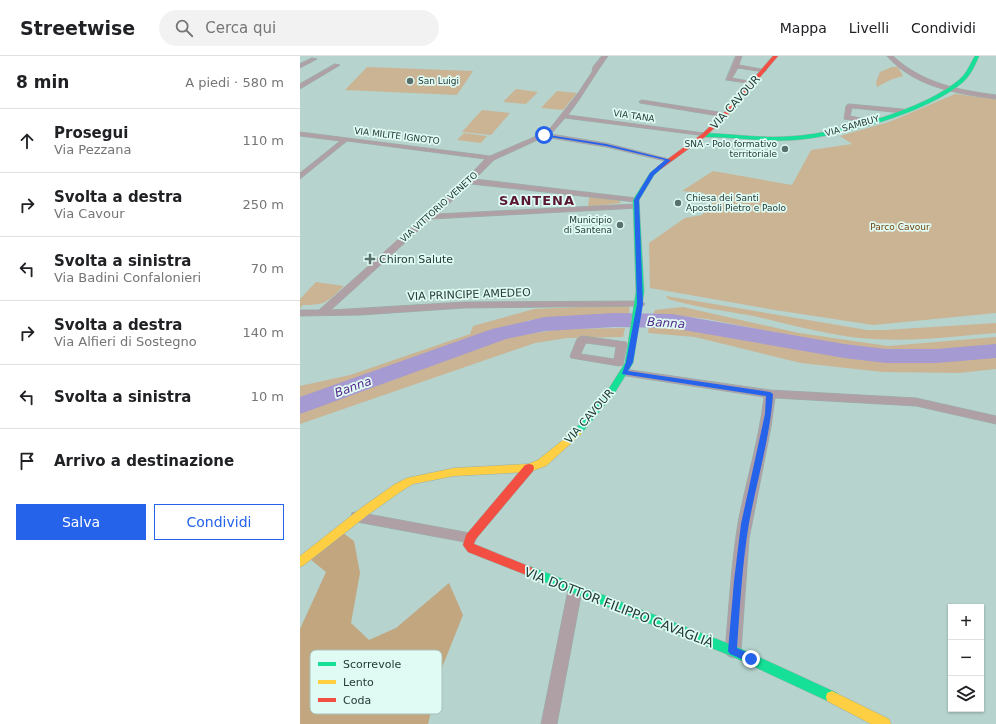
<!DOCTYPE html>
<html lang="it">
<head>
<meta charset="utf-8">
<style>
  body { margin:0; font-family:"DejaVu Sans",sans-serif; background:#f2f2f2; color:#202124 }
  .controls { position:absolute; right:12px; bottom:12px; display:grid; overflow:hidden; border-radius:0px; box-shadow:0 1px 3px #0004 }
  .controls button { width:36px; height:36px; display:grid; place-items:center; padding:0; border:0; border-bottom:1px solid #e0e0e0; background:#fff; color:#202124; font:20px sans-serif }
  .stop { position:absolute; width:12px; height:12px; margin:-9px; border:3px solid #2563eb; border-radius:50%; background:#fff }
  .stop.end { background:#2563eb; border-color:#fff; box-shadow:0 1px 4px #0008 }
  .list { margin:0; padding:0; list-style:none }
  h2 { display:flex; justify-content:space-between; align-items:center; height:52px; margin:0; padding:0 16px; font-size:17px }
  h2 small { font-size:13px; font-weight:400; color:#757577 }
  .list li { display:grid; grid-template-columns:26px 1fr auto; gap:12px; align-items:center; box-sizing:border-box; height:64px; padding:0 16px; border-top:1px solid #e0e0e0 }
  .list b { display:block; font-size:15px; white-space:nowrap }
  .list p { margin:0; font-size:13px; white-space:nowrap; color:#757577 }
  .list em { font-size:13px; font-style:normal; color:#757577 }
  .actions { display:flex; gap:8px; padding:12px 16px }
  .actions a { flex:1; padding:9px 0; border:1px solid #2563eb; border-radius:0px; text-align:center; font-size:14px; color:#2563eb }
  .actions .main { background:#2563eb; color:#fff }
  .icon { flex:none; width:22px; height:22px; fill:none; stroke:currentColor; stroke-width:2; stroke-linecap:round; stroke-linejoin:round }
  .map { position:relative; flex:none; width:696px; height:668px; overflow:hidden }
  header { display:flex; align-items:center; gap:24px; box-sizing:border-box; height:56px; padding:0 20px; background:#fff; border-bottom:1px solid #e0e0e0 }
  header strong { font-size:19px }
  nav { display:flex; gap:22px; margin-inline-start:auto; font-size:14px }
  .search { width:280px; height:36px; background:#f2f2f2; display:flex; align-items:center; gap:10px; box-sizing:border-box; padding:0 14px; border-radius:22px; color:#757577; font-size:15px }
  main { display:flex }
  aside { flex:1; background:#fff }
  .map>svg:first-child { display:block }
</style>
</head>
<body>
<header>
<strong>Streetwise</strong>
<div class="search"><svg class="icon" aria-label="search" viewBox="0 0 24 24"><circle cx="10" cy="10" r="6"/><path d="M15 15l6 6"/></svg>Cerca qui</div>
<nav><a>Mappa</a><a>Livelli</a><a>Condividi</a></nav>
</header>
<main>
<aside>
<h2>8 min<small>A piedi · 580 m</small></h2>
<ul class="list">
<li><svg class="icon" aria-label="ahead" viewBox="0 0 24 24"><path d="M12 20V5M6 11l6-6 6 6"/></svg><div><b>Prosegui</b><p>Via Pezzana</p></div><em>110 m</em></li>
<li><svg class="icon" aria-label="right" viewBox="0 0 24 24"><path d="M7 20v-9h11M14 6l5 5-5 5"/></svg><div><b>Svolta a destra</b><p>Via Cavour</p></div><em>250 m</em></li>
<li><svg class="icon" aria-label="left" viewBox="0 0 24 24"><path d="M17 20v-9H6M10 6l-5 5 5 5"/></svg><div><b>Svolta a sinistra</b><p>Via Badini Confalonieri</p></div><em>70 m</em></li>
<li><svg class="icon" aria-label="right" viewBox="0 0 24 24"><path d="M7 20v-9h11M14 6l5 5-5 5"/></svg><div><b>Svolta a destra</b><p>Via Alfieri di Sostegno</p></div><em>140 m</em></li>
<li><svg class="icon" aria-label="left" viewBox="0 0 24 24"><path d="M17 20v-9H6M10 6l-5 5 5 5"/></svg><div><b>Svolta a sinistra</b></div><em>10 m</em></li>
<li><svg class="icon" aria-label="arrive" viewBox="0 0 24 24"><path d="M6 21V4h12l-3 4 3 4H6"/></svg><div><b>Arrivo a destinazione</b></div></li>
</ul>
<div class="actions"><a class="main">Salva</a><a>Condividi</a></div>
</aside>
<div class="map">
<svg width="696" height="668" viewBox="0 0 696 668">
  <rect width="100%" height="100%" fill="#b6d3cd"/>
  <!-- green -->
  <g fill="#cab494">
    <polygon points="67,11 173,15 157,39 45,34"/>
    <polygon points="592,11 598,11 603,20 590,24 577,31 576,26 580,16"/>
    <polygon points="216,33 238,36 226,48 203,46"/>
    <polygon points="257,35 277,37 263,54 241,52"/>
    <polygon points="655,38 696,43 696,257 573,269 475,254 350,232 349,187 385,162 402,159 412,147 404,137 382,135 413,115 492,129 511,94 552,88 540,80 589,66"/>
    <polygon points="182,54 210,57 191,79 162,76"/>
    <polygon points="164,77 187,80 181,87 157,84"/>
    <polygon points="290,141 318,144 321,147 288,151 289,142"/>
    <path d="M 16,226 L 44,230 C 27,246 27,249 3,249 L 0,252 L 0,243 Z"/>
    <path d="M 366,240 L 567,274 L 585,274 L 696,267 L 696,277 C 656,280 615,286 574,283 C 535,281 496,270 458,261 C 428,255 398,252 368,243 Z"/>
    <polygon points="327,249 330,252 328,260 230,264 0,345 0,330 50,319 170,278 173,270 234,253"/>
    <polygon points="383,251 499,277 588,290 696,281 696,290 606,296 528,287 407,263 374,259 352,262 355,254"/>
    <polygon points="377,269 435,278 545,300 631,306 696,299 696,313 659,317 583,316 501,307 395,281 348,277 349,270"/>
    <polygon points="325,272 323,281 267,282 235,287 0,368 0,354 148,300 209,281 262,273"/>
  </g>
  <!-- forest -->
  <polygon fill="#c2a67f" points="43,477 54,485 60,517 51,567 69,584 96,572 149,527 163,559 141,614 128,668 0,668 0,573 26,516 10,503"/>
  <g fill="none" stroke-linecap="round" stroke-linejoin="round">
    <!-- river -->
    <polygon fill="#a59ad1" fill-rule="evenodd" points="315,257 372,258 544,288 586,293 636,293 696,288 696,302 636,307 586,307 544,302 372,272 315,271 245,275 206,283 0,358 0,341 192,273 245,261"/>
    <!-- street casing -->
    <g stroke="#98afaa" stroke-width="1">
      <g id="street">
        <path d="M 302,0 L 308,0 C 294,19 283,40 268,59 L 404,77 L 406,78 L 406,80 L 265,62 L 251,78 L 306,87 L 373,104 L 369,106 L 306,91 L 244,81 L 194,104 L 175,123 L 336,142 L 340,144 L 336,146 L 171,128 L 137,158 L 336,148 L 340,150 L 339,152 L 131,163 L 31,254 L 164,246 L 340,245 L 343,246 L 345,248 L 343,250 L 164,252 L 61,259 L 0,260 L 0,254 L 19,254 L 166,123 L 185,103 L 47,85 L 0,123 L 0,117 L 40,85 L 0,80 L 0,76 L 190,100 L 248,75 L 278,37 L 292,16 L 293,11 Z"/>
        <polygon points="436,0 442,0 439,9 467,14 464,16 438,12 432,22 454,26 454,28 426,24"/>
        <path d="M 587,0 L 593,0 C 622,27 658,34 696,39 L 696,43 C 657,38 614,31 587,0 Z"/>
        <polygon points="12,2 17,3 0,12 0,8"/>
        <polygon points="35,8 40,9 0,33 0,28"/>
        <polygon points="342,44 425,57 428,59 425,61 340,47 339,46"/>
        <polygon points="549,48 603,53 606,55 603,57 552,52 550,60 571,64 572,65 569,67 544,63 546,50"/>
        <path d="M 282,280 L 326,286 L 327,288 L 323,309 L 319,310 L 271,302 L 270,300 L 277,283 ZM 286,287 L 316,291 L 314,303 L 281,298 Z"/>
        <path d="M 324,313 L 470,334 L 616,342 L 696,360 L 696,368 L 616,350 L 475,342 L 471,371 L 449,483 L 441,595 L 438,600 L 433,602 L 428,600 L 425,595 C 429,552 431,509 438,467 C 446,425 459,384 464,341 L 320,319 L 319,317 L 320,315 Z"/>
        <polygon points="57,456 170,477 175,478 177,482 175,486 170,487 57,466 52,465 51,461 52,457"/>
        <polygon points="275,528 280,530 282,534 257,668 241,668 268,534 270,530"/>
      </g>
    </g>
    <!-- fast casing -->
    <g stroke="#98afaa" stroke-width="1">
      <g id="fast">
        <path d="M 675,0 L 679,0 C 675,9 671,19 663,26 C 627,57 542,80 495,84 C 465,86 434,81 404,81 L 401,79 L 404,77 C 434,78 465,83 495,80 C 540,77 626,53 660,23 C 667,17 670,8 675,0 Z"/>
        <polygon points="359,110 362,112 354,119 339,144 344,236 333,307 314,338 280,379 274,379 272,377 274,375 308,334 325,307 336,236 333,144 350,117"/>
        <polygon points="229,510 437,591 537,637 538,641 537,645 532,647 429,599 225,518 223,515 225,512"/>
      </g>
    </g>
    <!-- slow casing -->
    <g stroke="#98afaa" stroke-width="1">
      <g id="slow">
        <polygon points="277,374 280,375 282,377 280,379 246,410 229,416 154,420 113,428 103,434 69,458 4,509 0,511 0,500 61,452 95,428 107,422 154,412 228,408 238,404 274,375"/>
        <polygon points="532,635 589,663 591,668 571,668 527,645 526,641 527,637"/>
      </g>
    </g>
    <!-- jam casing -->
    <g stroke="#98afaa" stroke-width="1">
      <g id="jam">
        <polygon points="473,0 478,0 427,60 406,80 361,113 357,113 357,111 402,78 423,58"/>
        <polygon points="229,408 233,409 234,412 233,415 175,484 174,488 233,512 235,515 233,518 229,520 168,496 163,489 166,479 225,409"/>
      </g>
    </g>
    <!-- street -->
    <use href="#street" fill="#afa0a5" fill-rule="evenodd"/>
    <!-- fast -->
    <use href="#fast" fill="#16e098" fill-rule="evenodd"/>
    <!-- slow -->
    <use href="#slow" fill="#ffcf43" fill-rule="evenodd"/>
    <!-- jam -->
    <use href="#jam" fill="#f24e42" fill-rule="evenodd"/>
  </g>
  <!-- route -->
  <path fill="#2563eb" d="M 242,78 L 306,88 L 371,104 L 354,119 L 339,144 L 343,248 L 333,306 L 328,315 L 470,336 L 473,338 C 470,382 457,424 449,467 C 442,509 440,551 437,592 L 455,600 L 455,606 L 451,607 L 430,598 L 428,595 L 434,525 L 441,468 L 465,358 L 466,340 L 322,318 L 326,306 L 337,248 L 334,144 L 350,117 L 365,104 L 306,90 L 244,80 Z"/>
  <!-- markers -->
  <g fill="#58706b" stroke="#e0fbf4" stroke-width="1.5">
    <circle cx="110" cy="25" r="4"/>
    <circle cx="485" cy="93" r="4"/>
    <circle cx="378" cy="147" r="4"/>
    <circle cx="320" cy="169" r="4"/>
    <path d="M68 197h4v4h4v4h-4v4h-4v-4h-4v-4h4z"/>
  </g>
  <g text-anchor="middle" stroke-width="3.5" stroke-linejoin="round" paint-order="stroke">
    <!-- far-poi labels -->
    <g font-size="9" fill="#253b36" stroke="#e0fbf4" text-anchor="start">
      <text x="118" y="28">San Luigi</text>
      <text x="477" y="91" text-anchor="end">SNA - Polo formativo<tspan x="477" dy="10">territoriale</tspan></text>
      <text x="386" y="145">Chiesa dei Santi<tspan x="386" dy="10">Apostoli Pietro e Paolo</tspan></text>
      <text x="312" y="167" text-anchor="end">Municipio<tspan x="312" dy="10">di Santena</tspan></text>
    </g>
    <!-- far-street labels -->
    <g font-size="9" fill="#253b36" stroke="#e0fbf4">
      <text transform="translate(334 60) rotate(8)" y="3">VIA TANA</text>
      <text transform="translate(552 70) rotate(-16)" y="3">VIA SAMBUY</text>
      <text transform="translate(97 80) rotate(7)" y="3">VIA MILITE IGNOTO</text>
      <text transform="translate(139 151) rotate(-42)" y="3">VIA VITTORIO VENETO</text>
    </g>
    <!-- far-park labels -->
    <g font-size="9" fill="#6f3e0a" stroke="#e0fbf4">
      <text x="600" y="174">Parco Cavour</text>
    </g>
    <!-- street labels -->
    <g font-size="11" fill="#253b36" stroke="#e0fbf4">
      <text transform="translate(435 46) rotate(-48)" y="4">VIA CAVOUR</text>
      <text transform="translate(169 238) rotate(-2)" y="4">VIA PRINCIPE AMEDEO</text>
      <text transform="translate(289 360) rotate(-49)" y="4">VIA CAVOUR</text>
    </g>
    <!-- poi labels -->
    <g font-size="11" fill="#253b36" stroke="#e0fbf4" text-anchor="start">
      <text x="79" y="207">Chiron Salute</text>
    </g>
    <!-- water labels -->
    <g font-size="12" font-style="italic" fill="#562b8c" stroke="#e0fbf4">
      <text transform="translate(366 267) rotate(4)" y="4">Banna</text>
      <text transform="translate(53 331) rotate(-20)" y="4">Banna</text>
    </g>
    <!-- far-district labels -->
    <g font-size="13" font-weight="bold" letter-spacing="1" fill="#591732" stroke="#e0fbf4">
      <text x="237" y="149">SANTENA</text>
    </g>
    <!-- near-street labels -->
    <g font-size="13" fill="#253b36" stroke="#e0fbf4">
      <text transform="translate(319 551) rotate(21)" y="5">VIA DOTTOR FILIPPO CAVAGLIÀ</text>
    </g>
  </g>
  <!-- legend -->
  <rect x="10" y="594" width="132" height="64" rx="6" fill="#e0fbf4" stroke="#a8c1bb" stroke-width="1"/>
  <rect x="18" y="606" width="18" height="4" fill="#16e098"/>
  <rect x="18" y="624" width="18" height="4" fill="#ffcf43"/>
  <rect x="18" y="642" width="18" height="4" fill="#f24e42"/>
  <g font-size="11" fill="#253b36">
    <text x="43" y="612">Scorrevole</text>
    <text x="43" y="630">Lento</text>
    <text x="43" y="648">Coda</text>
  </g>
</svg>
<div class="controls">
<button>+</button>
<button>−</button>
<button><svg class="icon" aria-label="layers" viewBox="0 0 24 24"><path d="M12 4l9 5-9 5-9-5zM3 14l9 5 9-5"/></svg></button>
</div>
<div class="stop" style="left:244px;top:79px"></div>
<div class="stop end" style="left:451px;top:603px"></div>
</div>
</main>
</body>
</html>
